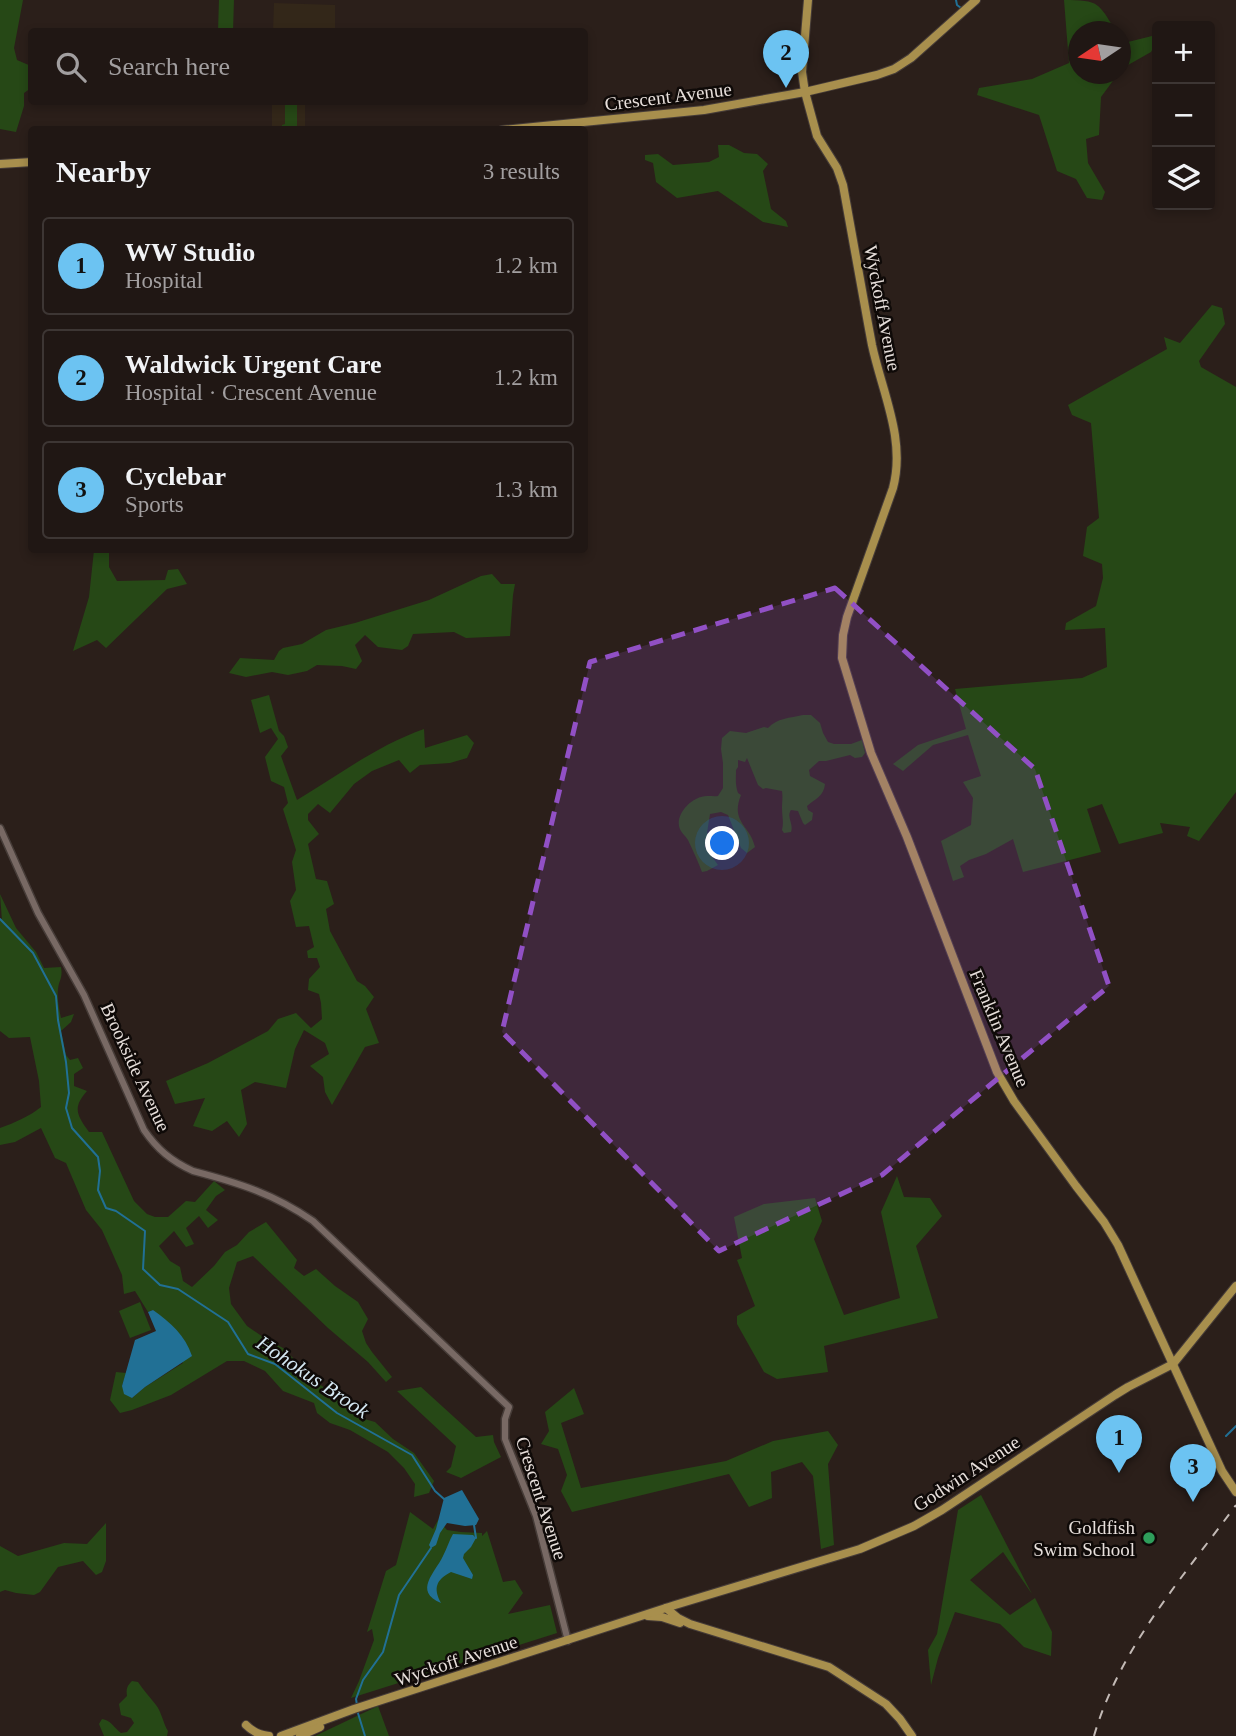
<!DOCTYPE html>
<html lang="en">
<head>
<meta charset="utf-8">
<style>
  body { margin:0; font-family:"Times New Roman",serif; background:#2d2422; color:#f1f3f6 }
  .controls { position:absolute; right:21px; top:21px; display:grid; overflow:hidden; border-radius:7px; box-shadow:0 4px 10px #0003 }
  .controls button { width:63px; height:63px; display:grid; place-items:center; padding:0; border:0; border-bottom:2px solid #3d3634; background:#201714; color:#f1f3f6; font:35px sans-serif }
  .compass { position:absolute; left:1068px; top:21px; width:63px; height:63px; border-radius:50%; background:#201714; box-shadow:0 4px 10px #0003; rotate:257deg }
  .you { position:absolute; left:723px; top:844px; width:24px; height:24px; margin:-18px; border:5px solid #fff; border-radius:50%; background:#1a73e8; box-shadow:0 0 0 10px #1a73e833 }
  .badge { display:grid; place-items:center; width:46px; height:46px; border-radius:50%; background:#6cc3f2; color:#111; font-size:23px; font-weight:700 }
  .pin { position:absolute; translate:-50% -58px; filter:drop-shadow(0 2px 4px #0008) }
  .pin::after { content:''; position:absolute; top:37px; width:24px; height:21px; background:inherit; clip-path:polygon(0 0,100% 0,50% 100%) }
  .list { margin:0; padding:0; list-style:none }
  h2 { display:flex; justify-content:space-between; align-items:center; height:91px; margin:0; padding:0 28px; font-size:30px }
  h2 small { font-size:23px; font-weight:400; color:#a29fa0 }
  .list li { display:grid; grid-template-columns:46px 1fr auto; gap:21px; align-items:center; box-sizing:border-box; height:98px; margin:0 14px 14px; padding:0 14px; border:2px solid #3d3634; border-radius:7px }
  .list b { display:block; font-size:26px; white-space:nowrap }
  .list p { margin:0; font-size:23px; white-space:nowrap; color:#a29fa0 }
  .list em { font-size:23px; font-style:normal; color:#a29fa0 }
  .icon { flex:none; width:38px; height:38px; fill:none; stroke:currentColor; stroke-width:2; stroke-linecap:round; stroke-linejoin:round }
  .map { position:relative; flex:none; width:1236px; height:1736px; overflow:hidden }
  .search { position:absolute; background:#201714; box-shadow:0 4px 10px #0003; left:28px; top:28px; width:560px; height:77px; display:flex; align-items:center; gap:18px; box-sizing:border-box; padding:0 24px; border-radius:7px; color:#a29fa0; font-size:26px }
  .panel { position:absolute; background:#201714; box-shadow:0 4px 10px #0003; left:28px; top:126px; width:560px; height:427px; border-radius:7px }
  .map>svg:first-child { display:block }
</style>
</head>
<body>
<div class="map">
<svg width="1236" height="1736" viewBox="0 0 1236 1736">
  <rect width="100%" height="100%" fill="#2b1f1a"/>
  <!-- education -->
  <g fill="#332719">
    <polygon points="274,3 335,5 335,31 273,31"/>
    <polygon points="272,102 305,102 305,129 272,130"/>
  </g>
  <!-- green -->
  <g fill="#264816">
    <polygon points="0,0 23,0 14,48 17,60 31,66 31,88 24,93 24,106 16,132 0,129"/>
    <polygon points="219,0 234,0 233,31 218,31"/>
    <path d="M 1064,0 C 1100,0 1098,3 1116,31 L 1078,32 L 1078,74 L 1118,74 L 1101,97 L 1099,135 L 1086,139 L 1088,163 L 1105,192 L 1102,200 L 1087,198 L 1076,179 L 1057,171 L 1039,115 L 977,95 L 979,88 L 1032,79 L 1069,63 Z"/>
    <polygon points="1152,36 1157,41 1151,52 1121,69 1121,38 1124,43"/>
    <polygon points="285,102 297,102 297,129 281,129 282,125 285,124"/>
    <polygon points="718,145 729,145 744,153 757,154 768,164 763,171 771,209 786,221 788,227 763,222 718,191 677,198 656,182 653,163 645,160 645,155 658,154 673,165 709,162 719,157"/>
    <polygon points="1212,305 1222,308 1225,324 1199,361 1201,367 1236,387 1236,792 1199,841 1187,836 1190,827 1160,823 1163,833 1119,844 1102,804 1087,809 1101,852 1023,872 1013,839 986,854 969,860 960,866 964,877 953,881 941,841 971,825 973,798 963,782 981,776 968,735 933,745 903,771 893,764 918,745 966,729 955,689 1082,678 1107,667 1105,628 1065,630 1066,623 1096,606 1103,578 1102,564 1083,556 1087,527 1099,518 1091,423 1072,415 1068,405 1167,349 1164,337 1180,343"/>
    <polygon points="94,550 109,550 109,567 117,581 165,580 168,570 178,569 187,584 167,589 106,648 97,640 73,651 89,597"/>
    <polygon points="492,574 501,584 515,584 513,595 510,636 466,638 454,632 413,634 408,646 402,650 378,647 365,635 355,645 362,661 356,669 342,666 317,665 307,671 288,675 272,672 246,677 229,673 240,658 274,660 279,651 283,648 302,644 326,630 355,623 429,600 481,576"/>
    <path d="M 269,695 L 279,731 L 284,736 L 288,747 L 281,756 L 297,800 C 339,775 376,746 424,729 L 425,748 L 467,735 L 474,743 L 467,758 L 450,763 L 420,765 L 410,773 L 399,760 L 372,771 L 354,784 L 330,813 L 318,804 L 308,814 L 308,820 L 319,834 L 308,844 L 316,879 L 327,881 L 334,904 L 326,909 L 330,931 L 357,981 L 365,986 L 374,997 L 366,1009 L 379,1043 L 365,1047 L 332,1105 L 325,1092 L 323,1077 L 310,1066 L 329,1054 L 325,1043 L 304,1030 L 295,1049 L 286,1088 L 255,1082 L 241,1090 L 247,1124 L 239,1137 L 227,1121 L 212,1131 L 193,1126 L 205,1098 L 175,1104 L 166,1081 L 208,1063 L 268,1031 L 278,1019 L 296,1013 L 311,1028 L 322,1019 L 321,1003 L 319,994 L 308,990 L 309,979 L 320,967 L 317,958 L 308,958 L 307,951 L 314,947 L 309,926 L 296,927 L 290,901 L 296,890 L 292,862 L 296,850 L 283,809 L 288,803 L 284,787 L 271,781 L 265,757 L 278,739 L 271,728 L 260,733 L 251,700 Z"/>
    <path d="M 803,715 L 811,715 L 820,723 L 823,733 L 828,742 L 834,744 L 851,744 L 862,740 L 865,753 L 862,757 L 855,758 L 850,755 L 826,761 L 819,761 L 809,770 L 810,776 L 825,784 C 824,796 815,799 807,806 L 808,810 L 813,813 L 812,820 L 805,825 L 803,823 L 798,811 L 791,810 C 786,817 794,824 791,832 L 784,833 L 782,830 C 784,822 782,816 782,808 C 782,802 783,798 782,791 L 766,788 L 763,789 L 758,785 L 747,758 L 745,762 L 738,760 L 738,767 L 736,770 C 736,778 735,785 738,793 L 741,795 C 730,822 750,825 755,847 L 747,853 L 741,848 L 728,815 L 721,812 L 710,814 L 707,833 L 709,836 L 705,839 L 705,847 L 718,865 L 707,871 L 702,872 C 698,861 693,851 688,840 C 685,835 680,832 679,826 C 677,813 690,800 701,797 C 707,795 713,797 718,796 L 723,788 L 723,763 L 721,749 L 722,738 L 730,731 L 746,733 L 764,727 L 768,728 C 777,718 790,718 803,715 Z"/>
    <path d="M 0,894 L 16,928 L 36,952 L 44,968 L 61,967 C 63,978 59,980 58,989 C 57,999 59,1009 61,1018 L 74,1014 L 71,1022 L 61,1031 L 66,1055 L 70,1060 L 78,1058 L 83,1068 L 74,1074 L 74,1086 L 87,1091 C 72,1108 77,1115 89,1132 L 102,1132 L 134,1201 L 147,1214 L 155,1217 L 168,1217 L 186,1201 L 195,1202 L 214,1181 L 225,1190 L 216,1196 L 206,1210 L 218,1220 L 208,1228 L 199,1216 L 186,1228 L 194,1244 L 186,1247 L 174,1231 L 159,1246 L 170,1261 L 180,1267 L 183,1281 L 192,1287 L 214,1266 L 225,1252 L 237,1245 L 249,1232 L 266,1222 L 297,1260 L 294,1268 L 304,1276 L 316,1269 L 335,1286 L 358,1302 L 368,1319 L 362,1331 L 366,1343 L 372,1352 L 392,1377 L 386,1382 L 368,1362 L 328,1328 L 253,1256 L 237,1262 L 229,1288 L 231,1304 L 247,1326 L 266,1339 L 283,1348 L 319,1384 L 345,1401 L 352,1404 L 354,1416 L 375,1422 L 393,1439 L 414,1453 L 434,1481 L 429,1493 L 414,1497 L 415,1484 L 404,1468 L 388,1452 L 350,1430 L 330,1423 L 317,1413 L 314,1403 L 283,1391 L 265,1371 L 244,1361 L 227,1361 L 171,1395 L 132,1410 L 120,1413 L 110,1400 L 116,1372 L 126,1373 L 122,1386 L 132,1398 L 145,1387 L 183,1363 L 153,1310 L 148,1312 L 135,1291 L 124,1294 L 122,1275 L 111,1250 L 102,1230 L 86,1210 L 66,1163 L 55,1158 L 41,1128 L 15,1142 L 0,1145 L 0,1128 C 14,1123 30,1116 41,1107 L 39,1081 L 30,1037 L 9,1038 L 0,1031 L 0,921 L 2,921 Z"/>
    <polygon points="897,1176 904,1197 930,1198 942,1216 916,1246 938,1318 824,1346 828,1372 777,1379 764,1372 737,1324 737,1316 755,1306 737,1260 742,1258 734,1217 764,1204 815,1198 822,1221 814,1239 844,1315 900,1298 881,1212"/>
    <polygon points="140,1302 151,1330 130,1338 119,1311"/>
    <polygon points="421,1387 476,1437 493,1435 494,1442 501,1457 461,1478 446,1472 451,1467 456,1446 397,1391"/>
    <polygon points="574,1388 584,1414 561,1423 581,1488 726,1461 773,1441 828,1431 838,1445 828,1464 834,1545 821,1549 813,1476 802,1462 771,1472 772,1498 749,1507 729,1474 572,1512 561,1491 567,1475 558,1449 541,1444 549,1431 545,1412"/>
    <polygon points="981,1495 1032,1594 1003,1552 970,1580 1010,1615 1035,1598 1052,1632 1051,1656 1024,1647 1000,1624 955,1612 938,1658 931,1685 928,1650 937,1634 958,1510"/>
    <polygon points="410,1512 433,1529 438,1520 447,1530 461,1532 482,1533 482,1536 487,1531 503,1582 515,1580 523,1593 508,1614 550,1605 557,1633 351,1698 359,1681 374,1640 372,1629 367,1632 386,1571 396,1565"/>
    <polygon points="106,1523 106,1561 102,1572 96,1575 83,1561 58,1567 40,1592 34,1595 16,1593 5,1590 0,1592 0,1546 18,1556 64,1543 87,1544"/>
    <path d="M 132,1681 L 138,1682 C 143,1690 150,1697 156,1705 C 162,1713 163,1723 168,1731 L 167,1736 L 104,1736 L 99,1724 L 102,1719 C 111,1720 114,1728 121,1733 L 127,1732 L 134,1723 L 131,1718 L 121,1715 L 119,1704 L 127,1696 C 126,1689 127,1686 132,1681 Z"/>
    <polygon points="378,1706 389,1736 315,1736"/>
  </g>
  <!-- water -->
  <g fill="#217095">
    <path d="M 153,1310 C 171,1323 185,1335 192,1356 L 145,1387 L 132,1398 L 124,1394 L 122,1386 L 135,1340 L 156,1331 L 148,1312 Z"/>
    <polygon points="462,1490 479,1519 476,1525 465,1526 447,1523 440,1533 436,1545 431,1548 429,1545 436,1529 444,1498"/>
    <path d="M 453,1534 L 473,1535 L 476,1538 L 471,1547 L 464,1554 L 463,1558 L 473,1575 L 472,1579 L 451,1572 C 436,1580 433,1588 441,1603 C 413,1591 435,1573 443,1556 C 447,1548 449,1541 453,1534 Z"/>
  </g>
  <g fill="none" stroke-linecap="round" stroke-linejoin="round">
    <!-- stream -->
    <g stroke="#217095" stroke-width="2">
      <polyline points="956,0 957,5 961,8"/>
      <polyline points="0,919 33,953 56,996 58,1020 66,1062 69,1093 66,1108 72,1128 98,1157 100,1171 98,1190 106,1208 116,1211 145,1231 143,1269 160,1285 178,1289 228,1322 248,1354 275,1364 337,1413 412,1455 435,1491 444,1499"/>
      <polyline points="1226,1436 1236,1426"/>
      <polyline points="474,1525 476,1538"/>
      <polyline points="357,1705 356,1699 363,1680 383,1652 399,1595 431,1548"/>
      <polyline points="357,1710 365,1736"/>
    </g>
    <!-- minor casing -->
    <g stroke="#463c38" stroke-width="9">
      <path id="minor" d="M 0,828 L 38,913 L 84,995 L 144,1130 C 157,1149 171,1161 193,1171 C 239,1183 274,1194 313,1221 L 509,1407 L 505,1419 L 505,1439 L 536,1516 L 568,1641"/>
    </g>
    <!-- major casing -->
    <g stroke="#463c38" stroke-width="10">
      <g id="major">
        <path d="M 808,0 L 802,72 L 805,92 L 817,136 L 837,168 L 843,185 C 853,239 862,292 872,345 C 882,392 906,439 893,488 L 847,617 L 843,635 L 842,658 L 871,753 L 907,837 L 997,1072 L 1014,1101 L 1076,1186 L 1104,1222 L 1118,1245 L 1222,1471 L 1236,1492"/>
        <polyline points="502,130 704,110 805,92 877,75 894,69 911,58 976,0"/>
        <polyline points="0,164 32,162"/>
        <polyline points="666,1608 678,1618 690,1624 829,1667 886,1704 900,1719 912,1736"/>
        <polyline points="648,1616 662,1617 680,1623"/>
        <path d="M 246,1725 C 253,1732 259,1735 269,1736"/>
        <polyline points="281,1736 354,1709 675,1605 860,1549 914,1526 942,1510 1115,1395 1128,1387 1173,1364 1236,1286"/>
        <polyline points="300,1736 320,1727"/>
      </g>
    </g>
    <!-- minor -->
    <use href="#minor" stroke="#786964" stroke-width="6"/>
    <!-- major -->
    <use href="#major" stroke="#a88f4d" stroke-width="8"/>
    <!-- rail -->
    <path stroke="#c3bab6" stroke-width="2" stroke-dasharray="9 9" stroke-linecap="butt" d="M 1094,1736 C 1119,1649 1183,1577 1236,1505"/>
  </g>
  <!-- marked area -->
  <path fill="#9150c5" fill-opacity="0.2" stroke="#9150c5" stroke-width="5" stroke-dasharray="14 9" stroke-linejoin="round" d="M 835,588 L 1035,769 L 1109,986 L 882,1175 L 719,1251 L 502,1032 L 590,662 Z"/>
  <!-- markers -->
  <circle fill="#2e9e5b" stroke="#0f0a08" stroke-width="2.5" cx="1149" cy="1538" r="7"/>
  <g text-anchor="middle" stroke-width="5" stroke-linejoin="round" paint-order="stroke">
    <!-- street labels -->
    <g font-size="19" fill="#e7dfdb" stroke="#0f0a08">
      <text transform="translate(668 96) rotate(-7)" y="7">Crescent Avenue</text>
      <text transform="translate(883 308) rotate(79)" y="7">Wyckoff Avenue</text>
      <text transform="translate(1000 1028) rotate(67)" y="7">Franklin Avenue</text>
      <text transform="translate(136 1067) rotate(65)" y="7">Brookside Avenue</text>
      <text transform="translate(966 1473) rotate(-33)" y="7">Godwin Avenue</text>
      <text transform="translate(542 1498) rotate(72)" y="7">Crescent Avenue</text>
      <text transform="translate(456 1660) rotate(-18)" y="7">Wyckoff Avenue</text>
    </g>
    <!-- poi labels -->
    <g font-size="19" fill="#e7dfdb" stroke="#0f0a08" text-anchor="end">
      <text x="1135" y="1534">Goldfish<tspan x="1135" dy="22">Swim School</tspan></text>
    </g>
    <!-- water labels -->
    <g font-size="21" font-style="italic" fill="#d4e7f2" stroke="#0f0a08">
      <text transform="translate(313 1377) rotate(34)" y="7">Hohokus Brook</text>
    </g>
  </g>
</svg>
<div class="controls">
<button>+</button>
<button>−</button>
<button><svg class="icon" aria-label="layers" viewBox="0 0 24 24"><path d="M12 4l9 5-9 5-9-5zM3 14l9 5 9-5"/></svg></button>
</div>
<svg class="compass" viewBox="-18 -18 36 36"><path d="M0-13l5 13h-10z" fill="#e53935"/><path d="M0 13l5-13h-10z" fill="#a29fa0"/></svg>
<div class="you"></div>
<div class="pin badge" style="left:1119px;top:1473px">1</div>
<div class="pin badge" style="left:786px;top:88px">2</div>
<div class="pin badge" style="left:1193px;top:1502px">3</div>
<div class="search"><svg class="icon" aria-label="search" viewBox="0 0 24 24"><circle cx="10" cy="10" r="6"/><path d="M15 15l6 6"/></svg>Search here</div>
<section class="panel">
<h2>Nearby<small>3 results</small></h2>
<ul class="list">
<li><span class="badge">1</span><div><b>WW Studio</b><p>Hospital</p></div><em>1.2 km</em></li>
<li><span class="badge">2</span><div><b>Waldwick Urgent Care</b><p>Hospital · Crescent Avenue</p></div><em>1.2 km</em></li>
<li><span class="badge">3</span><div><b>Cyclebar</b><p>Sports</p></div><em>1.3 km</em></li>
</ul>
</section>
</div>
</body>
</html>
